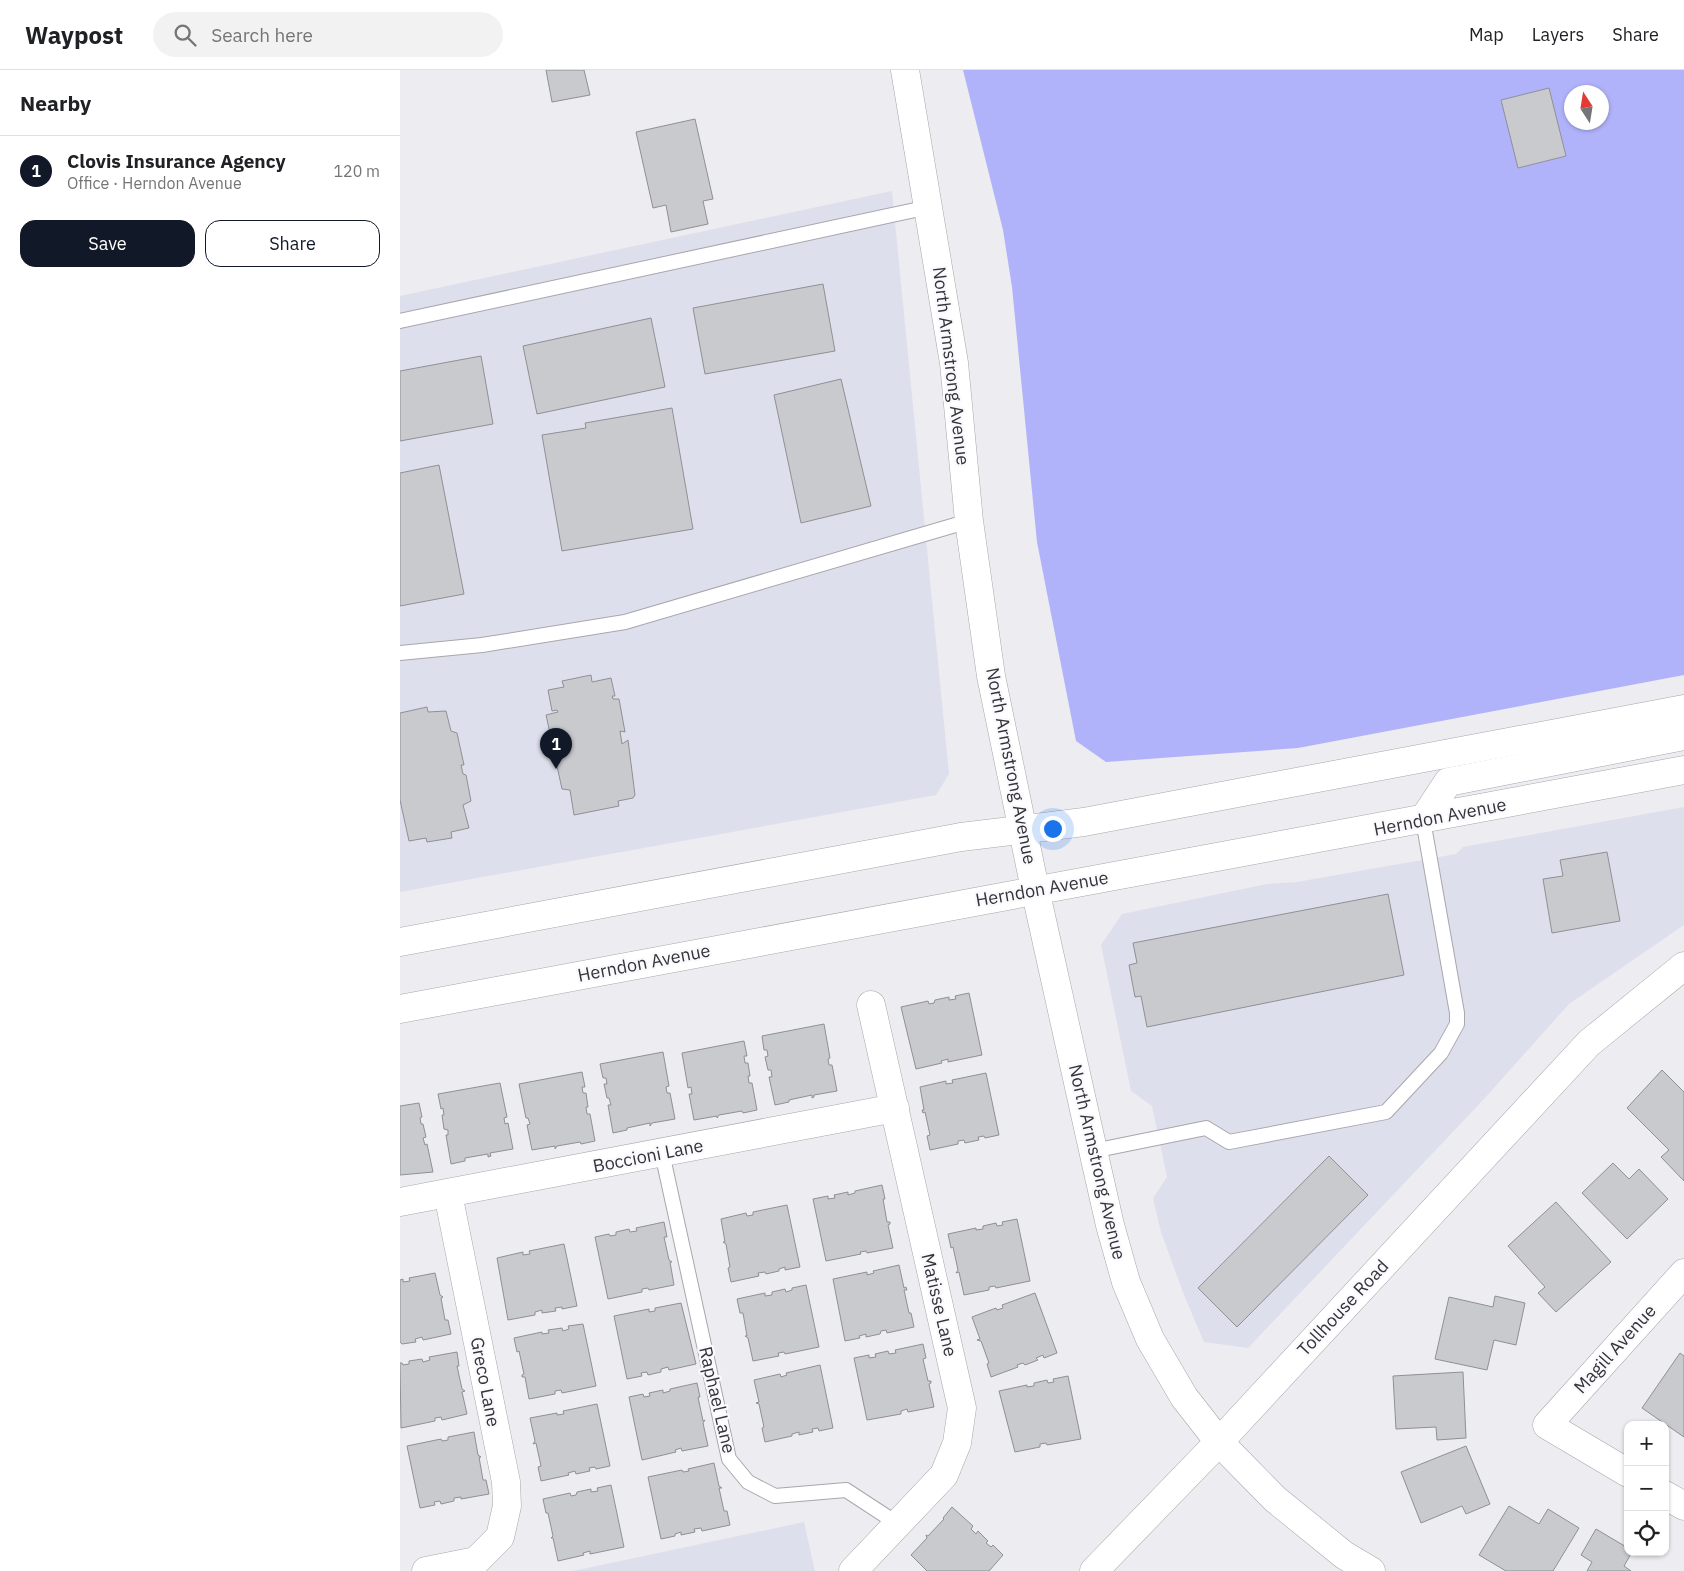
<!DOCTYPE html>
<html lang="en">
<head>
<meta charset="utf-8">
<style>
  body { margin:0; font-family:"IBM Plex Sans",sans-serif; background:#f2f2f2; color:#202124 }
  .controls { position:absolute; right:15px; bottom:15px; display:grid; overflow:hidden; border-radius:10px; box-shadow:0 1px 4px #0004 }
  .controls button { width:45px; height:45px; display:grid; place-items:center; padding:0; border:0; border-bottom:1px solid #e0e0e0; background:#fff; color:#202124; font:25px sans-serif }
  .compass { position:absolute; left:1164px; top:15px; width:45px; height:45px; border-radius:50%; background:#fff; box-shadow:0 1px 4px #0004; rotate:348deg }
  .you { position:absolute; left:652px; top:758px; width:18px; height:18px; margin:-12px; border:4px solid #fff; border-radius:50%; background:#1a73e8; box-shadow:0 0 0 8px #1a73e833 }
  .badge { display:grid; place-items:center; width:32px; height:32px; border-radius:50%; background:#111827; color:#fff; font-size:16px; font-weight:700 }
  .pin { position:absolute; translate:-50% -41px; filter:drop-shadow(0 1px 2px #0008) }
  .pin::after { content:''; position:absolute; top:26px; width:18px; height:15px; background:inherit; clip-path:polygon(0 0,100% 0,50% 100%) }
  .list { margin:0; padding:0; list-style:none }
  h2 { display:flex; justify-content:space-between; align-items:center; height:65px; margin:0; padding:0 20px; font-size:21px }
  h2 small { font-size:16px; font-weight:400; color:#757577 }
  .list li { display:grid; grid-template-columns:32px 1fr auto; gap:15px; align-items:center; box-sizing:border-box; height:70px; padding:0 20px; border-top:1px solid #e0e0e0 }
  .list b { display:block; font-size:19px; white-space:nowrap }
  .list p { margin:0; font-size:16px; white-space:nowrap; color:#757577 }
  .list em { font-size:16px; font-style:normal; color:#757577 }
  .actions { display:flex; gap:10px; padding:15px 20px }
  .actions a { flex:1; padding:11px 0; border:1px solid #111827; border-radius:15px; text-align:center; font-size:18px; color:#111827 }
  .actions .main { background:#111827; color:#fff }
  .icon { flex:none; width:28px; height:28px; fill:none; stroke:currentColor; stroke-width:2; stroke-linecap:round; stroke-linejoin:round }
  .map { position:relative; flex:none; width:1284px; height:1501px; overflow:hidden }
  header { display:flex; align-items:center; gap:30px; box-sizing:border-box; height:70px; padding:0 25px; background:#fff; border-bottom:1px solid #e0e0e0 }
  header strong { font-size:24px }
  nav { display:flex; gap:28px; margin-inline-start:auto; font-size:18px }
  .search { width:350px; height:45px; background:#f2f2f2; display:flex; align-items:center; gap:12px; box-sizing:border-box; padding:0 18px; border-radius:28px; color:#757577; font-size:19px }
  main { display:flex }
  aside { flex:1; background:#fff }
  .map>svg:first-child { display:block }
</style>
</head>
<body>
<header>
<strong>Waypost</strong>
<div class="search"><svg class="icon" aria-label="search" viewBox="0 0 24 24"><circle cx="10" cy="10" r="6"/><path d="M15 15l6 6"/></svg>Search here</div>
<nav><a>Map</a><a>Layers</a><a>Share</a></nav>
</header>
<main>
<aside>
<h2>Nearby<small></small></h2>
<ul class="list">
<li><span class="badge">1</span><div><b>Clovis Insurance Agency</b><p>Office · Herndon Avenue</p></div><em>120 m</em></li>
</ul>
<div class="actions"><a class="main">Save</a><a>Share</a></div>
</aside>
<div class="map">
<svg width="1284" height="1501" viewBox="0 0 1284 1501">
  <rect width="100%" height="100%" fill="#ececf1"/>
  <!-- built -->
  <g fill="#dedfec">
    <polygon points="492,121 549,704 536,725 0,822 0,226"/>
    <polygon points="1284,737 1284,855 1169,934 1084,1029 848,1278 804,1272 784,1225 761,1162 753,1128 767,1107 752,1036 731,1021 701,875 722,844 867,814 897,812 1056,784 1063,777"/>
    <polygon points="404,1452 415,1501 173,1501"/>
  </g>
  <!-- green -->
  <path fill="#b0b3f9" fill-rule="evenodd" d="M 563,0 L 1284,0 L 1284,605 L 898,678 L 706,692 L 676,671 L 637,472 L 612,217 L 603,160 ZM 1172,22 L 1202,22 L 1202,52 L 1172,52 Z"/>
  <!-- building -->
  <g fill="#c9cace" stroke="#8f9094">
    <polygon points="146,0 184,0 190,25 152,32"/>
    <polygon points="1149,18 1166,86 1118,98 1101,30"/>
    <polygon points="295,49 313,129 303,131 308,154 271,162 266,135 253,138 236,62"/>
    <polygon points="423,214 435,281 305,304 293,238"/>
    <polygon points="251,248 265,317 137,344 123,276"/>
    <polygon points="81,286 93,354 0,371 0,301"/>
    <polygon points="441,309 471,436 401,453 374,325"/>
    <polygon points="272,338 293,459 162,481 142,365 186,358 185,353"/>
    <polygon points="39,395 64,524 0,536 0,403"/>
    <polygon points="191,605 192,612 211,608 215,626 212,626 213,629 219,629 225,662 220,661 222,674 228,670 235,725 233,728 218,731 219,736 174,745 170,720 162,719 155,687 161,686 159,676 153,677 146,645 158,642 157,640 152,641 148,620 164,617 162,611"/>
    <polygon points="27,637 28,642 46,641 51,661 57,663 64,695 61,695 63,704 66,705 71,731 63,735 69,758 51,762 52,768 27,772 26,768 9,771 0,730 0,643"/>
    <polygon points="1207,782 1220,851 1152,863 1143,809 1163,806 1160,790"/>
    <polygon points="988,824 1004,905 747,957 741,926 735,927 729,895 737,893 733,873"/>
    <polygon points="569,923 582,985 548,992 548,989 541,991 542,993 516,999 501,937 528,931 529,934 534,933 535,930 549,927 549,930 556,929 555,926"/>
    <polygon points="424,954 430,988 428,989 429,995 432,995 437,1021 414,1025 414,1027 412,1028 412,1025 389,1030 389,1032 375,1035 369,1007 372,1007 371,1000 368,1000 365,987 368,986 367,980 364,980 362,966"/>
    <polygon points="344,971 347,986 344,986 345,993 348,993 350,1006 348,1006 349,1013 352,1013 357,1040 343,1043 342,1041 319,1045 317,1048 317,1046 294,1050 289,1024 292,1024 291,1017 288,1018 282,983"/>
    <polygon points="263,982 269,1016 266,1017 267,1023 270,1023 275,1049 252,1053 250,1056 250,1053 227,1058 227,1060 213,1063 208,1035 211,1035 209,1028 207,1028 204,1014 207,1014 206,1008 203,1008 200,994"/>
    <polygon points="1262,1000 1284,1022 1284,1111 1261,1087 1269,1080 1227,1038"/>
    <polygon points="182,1002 185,1017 182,1017 183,1023 186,1023 188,1037 186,1037 187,1044 190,1044 195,1071 181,1074 180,1072 157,1076 155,1079 155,1076 132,1080 127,1055 130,1054 128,1048 126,1048 119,1014"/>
    <polygon points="586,1003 599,1065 585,1068 584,1066 578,1067 579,1070 565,1073 564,1070 558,1071 558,1074 530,1080 527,1066 530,1065 525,1042 523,1043 522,1040 524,1040 520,1017 546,1011 546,1014 553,1013 552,1010"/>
    <polygon points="100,1013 107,1047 104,1048 105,1054 108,1053 113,1079 90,1083 91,1086 88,1087 88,1084 65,1088 65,1091 51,1094 46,1065 48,1065 48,1060 44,1059 42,1045 44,1045 43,1038 41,1039 38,1024"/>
    <polygon points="19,1033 22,1047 20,1048 21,1054 23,1054 26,1067 23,1068 25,1075 27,1074 33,1102 0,1105 0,1036"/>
    <polygon points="929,1086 968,1125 837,1257 798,1218"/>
    <polygon points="1213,1093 1229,1109 1239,1099 1268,1129 1227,1169 1182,1123"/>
    <polygon points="482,1115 485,1129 483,1129 487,1152 490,1152 490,1154 488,1155 493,1178 467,1183 466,1181 460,1182 461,1184 426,1191 413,1129 428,1126 428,1129 435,1128 434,1125 448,1122 448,1125 455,1123 455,1121"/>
    <polygon points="1156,1132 1211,1192 1156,1242 1138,1223 1145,1217 1108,1176"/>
    <polygon points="387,1135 400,1197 385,1200 385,1197 379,1199 379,1201 366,1204 365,1202 358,1203 359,1206 331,1212 328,1198 330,1197 326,1174 323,1172 325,1172 321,1149 346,1143 347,1146 353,1145 353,1142"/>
    <polygon points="617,1149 630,1211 596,1218 595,1216 589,1217 589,1220 564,1225 559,1202 556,1203 558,1200 553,1177 551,1178 548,1164 576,1158 576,1160 583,1159 583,1156 596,1153 597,1156 603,1155 602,1152"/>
    <polygon points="264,1152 267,1167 264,1167 269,1190 272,1192 270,1192 274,1215 249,1220 248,1218 242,1219 242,1222 208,1229 195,1167 209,1164 210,1166 216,1165 216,1162 229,1159 230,1162 237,1161 236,1158"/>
    <polygon points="164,1174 177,1236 162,1239 162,1237 155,1238 156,1241 142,1243 142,1240 135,1242 135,1245 108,1250 97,1188 123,1182 123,1185 130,1184 129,1181"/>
    <polygon points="499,1195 504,1218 506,1217 507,1220 504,1220 509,1243 511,1243 514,1257 487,1263 486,1260 481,1261 480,1264 466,1267 466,1264 459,1266 460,1268 445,1271 433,1209 467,1202 467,1205 474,1203 473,1201"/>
    <polygon points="35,1203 40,1225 43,1227 41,1228 45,1250 48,1250 51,1264 23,1270 22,1267 15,1269 16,1272 2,1274 0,1272 0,1210 3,1209 3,1212 10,1211 9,1208"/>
    <polygon points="406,1215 419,1277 385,1284 384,1282 378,1283 379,1286 353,1291 348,1268 345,1266 347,1266 343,1243 340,1243 337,1229 365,1223 365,1226 372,1225 372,1222 385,1219 386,1222 392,1220 392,1218"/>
    <polygon points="635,1223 657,1283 644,1288 643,1285 636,1288 638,1290 625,1295 623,1293 617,1295 618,1297 591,1307 587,1294 589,1293 581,1271 577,1270 580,1269 572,1247 596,1238 597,1240 603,1238 602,1235"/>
    <polygon points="1095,1226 1125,1233 1116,1275 1094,1270 1087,1300 1035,1289 1049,1227 1093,1237"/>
    <polygon points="281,1233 296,1294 269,1300 268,1297 261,1299 261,1302 248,1305 247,1302 241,1303 242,1306 227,1309 214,1246 249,1239 249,1242 255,1241 255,1238"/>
    <polygon points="183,1254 196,1316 162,1323 161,1320 155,1321 155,1324 129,1329 125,1307 122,1307 122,1305 124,1304 119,1281 117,1282 114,1268 142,1262 142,1264 149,1263 148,1260 162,1258 163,1261 169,1259 168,1256"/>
    <polygon points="523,1274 526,1288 523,1289 528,1311 531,1311 531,1313 529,1314 534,1337 508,1342 507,1339 501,1341 501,1344 467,1350 454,1288 469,1285 469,1288 476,1287 475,1284 488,1281 489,1284 496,1283 495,1280"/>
    <polygon points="57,1282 59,1296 57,1296 62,1319 65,1321 62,1322 67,1344 42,1350 41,1347 35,1348 35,1351 1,1358 0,1293 2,1293 3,1295 9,1294 9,1291 22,1289 23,1292 30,1290 29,1287"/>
    <polygon points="1280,1283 1284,1286 1284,1367 1242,1338"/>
    <polygon points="420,1295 433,1358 419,1361 418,1358 412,1359 413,1362 399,1365 399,1362 392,1364 392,1366 365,1372 362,1358 364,1357 359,1334 356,1333 359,1332 354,1310 380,1304 381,1307 387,1305 386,1303"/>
    <polygon points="1063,1302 1066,1368 1037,1370 1036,1357 996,1359 993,1306"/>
    <polygon points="668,1306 681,1369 647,1375 646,1373 640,1374 640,1377 615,1382 599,1321 627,1315 627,1317 634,1316 634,1313 647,1310 648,1313 654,1312 653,1309"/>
    <polygon points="297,1313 300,1327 298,1327 303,1351 305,1350 303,1353 308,1376 282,1381 281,1378 275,1380 276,1382 242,1390 229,1327 243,1324 244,1327 250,1326 249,1323 263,1320 263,1323 270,1321 270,1319"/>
    <polygon points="197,1334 210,1396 196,1399 195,1397 189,1398 190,1401 176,1404 175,1401 168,1403 169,1405 141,1411 138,1397 141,1396 136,1373 133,1374 135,1371 130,1348 157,1343 157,1345 164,1344 163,1341"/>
    <polygon points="74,1362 78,1385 81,1387 79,1387 83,1410 86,1410 89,1424 61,1429 61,1427 54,1428 54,1431 41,1434 40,1431 34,1432 35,1435 20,1438 7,1376 41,1369 42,1371 48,1370 48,1367"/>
    <polygon points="1066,1376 1090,1434 1066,1444 1062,1436 1021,1453 1001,1402"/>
    <polygon points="314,1393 319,1416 322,1418 319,1418 324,1441 327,1441 330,1455 302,1461 301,1458 294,1459 295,1462 281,1465 281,1462 275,1464 275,1466 261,1469 248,1407 282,1400 283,1402 289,1401 288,1399"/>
    <polygon points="211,1415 224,1477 190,1484 190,1481 183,1483 184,1485 158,1491 153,1468 151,1468 153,1466 148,1443 146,1443 143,1429 170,1423 171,1426 176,1425 177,1422 191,1419 191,1422 198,1421 197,1418"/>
    <polygon points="1109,1436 1139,1454 1148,1439 1179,1458 1153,1501 1106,1501 1079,1485"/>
    <polygon points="552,1437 573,1456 571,1459 576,1464 578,1461 588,1471 586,1473 591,1477 593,1475 603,1485 589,1501 527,1501 511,1485 527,1468 526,1465 528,1466 544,1449 543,1448"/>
    <polygon points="1196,1459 1228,1478 1228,1482 1232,1482 1224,1496 1231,1501 1187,1501 1192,1492 1181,1485"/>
  </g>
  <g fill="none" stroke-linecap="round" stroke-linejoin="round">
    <!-- service casing -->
    <g stroke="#a7a7ac" stroke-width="16">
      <g id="service">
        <polyline points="0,251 529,137"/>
        <polyline points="0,583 82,575 225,552 569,451"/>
        <polyline points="693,1081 806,1058 829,1072 986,1042 1041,983 1057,954 1057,943 1023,750"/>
        <polyline points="262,1083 329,1389 348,1412 375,1426 446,1420 498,1454"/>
      </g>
    </g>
    <!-- minor casing -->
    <g stroke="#a7a7ac" stroke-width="29">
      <g id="minor">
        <polyline points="0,1132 495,1038"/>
        <polyline points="1228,1403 1147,1355 1284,1203"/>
        <polyline points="1265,1425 1284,1436"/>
        <polyline points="26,1501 76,1491 100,1467 107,1436 106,1412 48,1124"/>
        <polyline points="453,1501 544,1405 557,1373 562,1338 471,935"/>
      </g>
    </g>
    <!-- tertiary casing -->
    <g stroke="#a7a7ac" stroke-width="29">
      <g id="tertiary">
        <polyline points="505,0 554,293 569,451 591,606 635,819 697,1098 710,1155 726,1212 750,1269 784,1327 819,1372 875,1429 944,1485 971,1501"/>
        <polyline points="694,1501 819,1372 1189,973 1284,896"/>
      </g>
    </g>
    <!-- primary casing -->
    <g stroke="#a7a7ac" stroke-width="29">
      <g id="primary">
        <polyline points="1023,750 1048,712 1284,666"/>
        <polyline points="0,872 561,767 684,752 1284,639"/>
        <polyline points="0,939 1284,700"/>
      </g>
    </g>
    <!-- service -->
    <use href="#service" stroke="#fff" stroke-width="14"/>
    <!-- minor -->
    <use href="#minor" stroke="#fff" stroke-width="28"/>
    <!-- tertiary -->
    <use href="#tertiary" stroke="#fff" stroke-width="28"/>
    <!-- primary -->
    <use href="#primary" stroke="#fff" stroke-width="28"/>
  </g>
  <g text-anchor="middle" stroke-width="4.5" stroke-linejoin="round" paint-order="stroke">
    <!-- street labels -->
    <g font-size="18" fill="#343436" stroke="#f9f9fe">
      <text transform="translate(551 296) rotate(83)" y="6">North Armstrong Avenue</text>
      <text transform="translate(611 696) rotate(79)" y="6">North Armstrong Avenue</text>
      <text transform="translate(1040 747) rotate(-11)" y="6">Herndon Avenue</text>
      <text transform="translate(642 819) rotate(-10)" y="6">Herndon Avenue</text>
      <text transform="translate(244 893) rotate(-11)" y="6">Herndon Avenue</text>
      <text transform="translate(248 1086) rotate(-11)" y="6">Boccioni Lane</text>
      <text transform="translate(697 1092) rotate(77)" y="6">North Armstrong Avenue</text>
      <text transform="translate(539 1235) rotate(77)" y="6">Matisse Lane</text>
      <text transform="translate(943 1238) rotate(-47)" y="6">Tollhouse Road</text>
      <text transform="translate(1215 1279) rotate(-48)" y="6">Magill Avenue</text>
      <text transform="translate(85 1312) rotate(79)" y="6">Greco Lane</text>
      <text transform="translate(317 1330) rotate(77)" y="6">Raphael Lane</text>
    </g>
  </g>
</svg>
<div class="controls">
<button>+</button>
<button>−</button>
<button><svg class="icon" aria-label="locate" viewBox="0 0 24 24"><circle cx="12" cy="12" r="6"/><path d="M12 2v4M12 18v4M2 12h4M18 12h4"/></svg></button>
</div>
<svg class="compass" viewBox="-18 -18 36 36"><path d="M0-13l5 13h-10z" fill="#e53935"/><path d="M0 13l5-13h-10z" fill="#757577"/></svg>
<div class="you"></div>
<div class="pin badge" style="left:156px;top:699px">1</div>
</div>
</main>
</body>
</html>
